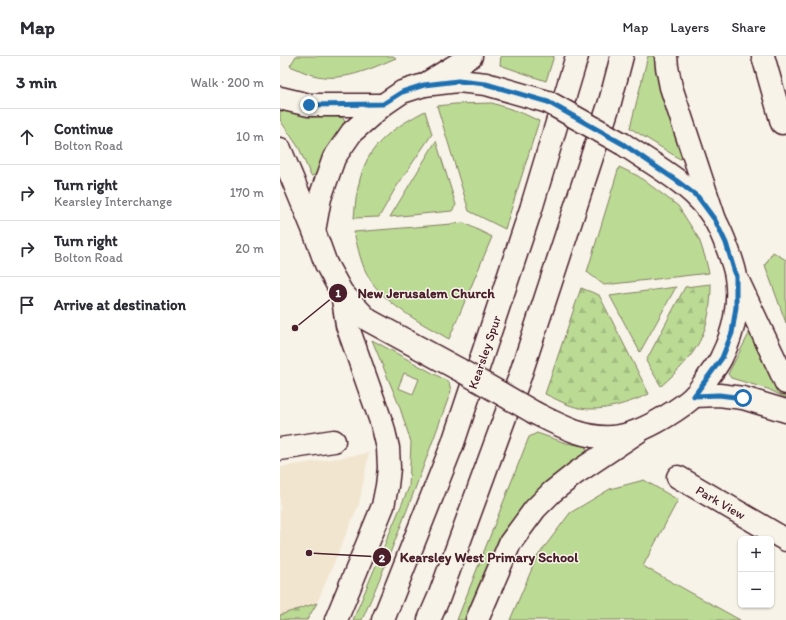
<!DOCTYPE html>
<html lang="en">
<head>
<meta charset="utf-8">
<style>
  body { margin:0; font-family:Itim,sans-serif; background:#f7f7f7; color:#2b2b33 }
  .controls { position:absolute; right:12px; bottom:12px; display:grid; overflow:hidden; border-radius:6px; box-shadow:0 1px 3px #0004 }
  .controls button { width:36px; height:36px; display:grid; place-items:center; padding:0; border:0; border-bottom:1px solid #e1e1e2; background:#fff; color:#2b2b33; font:20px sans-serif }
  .stop { position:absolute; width:12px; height:12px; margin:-9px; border:3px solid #1f6fb2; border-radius:50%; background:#fff }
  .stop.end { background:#1f6fb2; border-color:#fff; box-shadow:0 1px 4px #0008 }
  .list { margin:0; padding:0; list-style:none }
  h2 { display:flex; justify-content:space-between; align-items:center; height:52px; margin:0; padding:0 16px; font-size:17px }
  h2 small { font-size:13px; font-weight:400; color:#7c7c81 }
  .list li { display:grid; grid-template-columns:26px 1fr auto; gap:12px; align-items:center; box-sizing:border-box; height:56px; padding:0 16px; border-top:1px solid #e1e1e2 }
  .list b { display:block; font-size:15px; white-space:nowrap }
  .list p { margin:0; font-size:13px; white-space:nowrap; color:#7c7c81 }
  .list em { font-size:13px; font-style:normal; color:#7c7c81 }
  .icon { flex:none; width:22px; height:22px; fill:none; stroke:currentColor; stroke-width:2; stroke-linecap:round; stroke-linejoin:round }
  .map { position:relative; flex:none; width:506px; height:564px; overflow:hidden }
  header { display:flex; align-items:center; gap:24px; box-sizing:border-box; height:56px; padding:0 20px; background:#fff; border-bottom:1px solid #e1e1e2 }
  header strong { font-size:19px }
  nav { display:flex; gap:22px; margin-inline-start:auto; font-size:14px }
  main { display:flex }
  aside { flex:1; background:#fff }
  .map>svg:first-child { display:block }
</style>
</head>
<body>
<header>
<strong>Map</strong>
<nav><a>Map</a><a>Layers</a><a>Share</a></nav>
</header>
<main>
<aside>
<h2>3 min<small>Walk · 200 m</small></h2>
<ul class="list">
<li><svg class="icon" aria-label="ahead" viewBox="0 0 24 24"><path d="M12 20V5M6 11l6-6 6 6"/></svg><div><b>Continue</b><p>Bolton Road</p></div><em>10 m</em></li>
<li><svg class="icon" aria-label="right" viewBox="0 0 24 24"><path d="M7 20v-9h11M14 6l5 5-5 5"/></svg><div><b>Turn right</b><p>Kearsley Interchange</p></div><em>170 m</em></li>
<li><svg class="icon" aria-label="right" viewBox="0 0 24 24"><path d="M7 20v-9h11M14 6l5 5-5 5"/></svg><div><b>Turn right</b><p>Bolton Road</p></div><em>20 m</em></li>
<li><svg class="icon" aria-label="arrive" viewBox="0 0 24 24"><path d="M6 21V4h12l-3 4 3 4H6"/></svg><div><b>Arrive at destination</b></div></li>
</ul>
</aside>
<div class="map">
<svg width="506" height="564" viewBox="0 0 506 564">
  <defs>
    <pattern id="forest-firs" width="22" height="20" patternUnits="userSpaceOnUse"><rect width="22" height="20" fill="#bbdb94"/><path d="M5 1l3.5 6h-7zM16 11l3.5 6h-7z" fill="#a2bc80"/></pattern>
  </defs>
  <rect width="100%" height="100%" fill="#f7f3e8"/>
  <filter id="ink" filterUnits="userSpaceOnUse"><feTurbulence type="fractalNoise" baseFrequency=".025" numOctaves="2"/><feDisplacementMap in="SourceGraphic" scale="8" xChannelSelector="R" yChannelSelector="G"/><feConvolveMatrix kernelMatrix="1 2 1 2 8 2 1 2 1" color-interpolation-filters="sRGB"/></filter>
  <g filter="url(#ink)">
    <!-- built -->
    <polygon fill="#f2e5d0" points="89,397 79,448 37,547 0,559 0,411"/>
    <!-- grass -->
    <g fill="#bbdb94" stroke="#827d60" fill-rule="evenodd">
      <path d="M 16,0 L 113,0 L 116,2 C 90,13 62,27 33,19 C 25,17 18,13 10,10 Z"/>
      <polygon points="221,0 274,0 266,25 220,9"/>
      <polygon points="368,0 379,0 404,101 400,103 350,72"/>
      <polygon points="212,47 240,56 259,65 225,173 189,155 157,50 175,48"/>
      <polygon points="0,50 63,62 65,66 47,94 38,118 31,120 19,92 0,64"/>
      <path d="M 145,55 L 152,78 L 115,133 L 99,161 L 74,162 C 79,102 92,83 145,55 Z"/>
      <polygon points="156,85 176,149 172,155 110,161"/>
      <polygon points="339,111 358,120 398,150 419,183 425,201 429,217 324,229 307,216"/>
      <path d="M 184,167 L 212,181 L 169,283 C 143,268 108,250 91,225 C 81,210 78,192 74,176 Z"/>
      <polygon points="493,196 506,204 506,267 485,209"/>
      <polygon points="396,231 360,296 330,240"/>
      <polygon points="470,276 476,277 506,334 506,342 488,333 451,322 448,318"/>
      <path d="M 92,284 L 169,326 L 171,335 C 143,412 115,489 82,564 L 73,564 L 129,431 L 131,386 L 119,349 ZM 124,317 L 139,323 L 133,338 L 118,332 Z"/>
      <polygon points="257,377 286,387 305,390 307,394 305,397 275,419 248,447 186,564 177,564 249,381"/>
      <polygon points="364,424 398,444 363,510 460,564 230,564 257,501 290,457 330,433"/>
    </g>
    <!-- forest -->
    <g fill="url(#forest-firs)" stroke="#827d60">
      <path d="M 431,228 C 431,276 417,299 381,330 L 366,305 L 405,231 Z"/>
      <path d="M 301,232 L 319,239 L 369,338 C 349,347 323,356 300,352 C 288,350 276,343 265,338 Z"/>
      <polygon points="37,547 27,564 0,564 0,559"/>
    </g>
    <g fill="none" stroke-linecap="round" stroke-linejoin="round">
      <!-- minor casing -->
      <g stroke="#4a1f2b" stroke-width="25">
        <g id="minor">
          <polyline points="483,0 502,67"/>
          <polyline points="0,393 54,385"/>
          <polyline points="398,421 506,484"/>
        </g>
      </g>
      <!-- primary casing -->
      <g stroke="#4a1f2b" stroke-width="25">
        <g id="primary">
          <polyline points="0,42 29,49 103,49"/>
          <polyline points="0,93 34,175 46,208 62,237 88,264 180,314"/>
          <polyline points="34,175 40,142 54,102 72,76 103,49 122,36 144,29 178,25 206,28 268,46"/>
          <polyline points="459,227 506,327"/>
          <polyline points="414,340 439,339 463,342 506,355"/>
          <path d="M 255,357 C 279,369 304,383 332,381 C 350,380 370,370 385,361 C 395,355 406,348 414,340 C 419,335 423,328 427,323 C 432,315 439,308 442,300 C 454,276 460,247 456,221 C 454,207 442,177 435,164 C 415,130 375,110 343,88"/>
        </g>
      </g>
      <!-- trunk casing -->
      <g stroke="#4a1f2b" stroke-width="25">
        <g id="trunk">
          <polyline points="386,0 387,11 391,31 435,164"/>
          <polyline points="144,29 191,0"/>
        </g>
      </g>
      <!-- motorway casing -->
      <g stroke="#4a1f2b" stroke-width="25">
        <g id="motorway">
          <polyline points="56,564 103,450 107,430 109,412 108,392 103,371 67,269 62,237"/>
          <polyline points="103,564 173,387 251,153 297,0"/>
          <polyline points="149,564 159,541 239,323 330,46 342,0"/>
          <polyline points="197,564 230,487 255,453 272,436 296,417 359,375"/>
        </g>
      </g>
      <!-- minor -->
      <use href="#minor" stroke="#f7f3e8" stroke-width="22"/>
      <!-- primary -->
      <use href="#primary" stroke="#f7f3e8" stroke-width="22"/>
      <!-- trunk -->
      <use href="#trunk" stroke="#f7f3e8" stroke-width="22"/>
      <!-- motorway -->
      <use href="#motorway" stroke="#f7f3e8" stroke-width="22"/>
      <!-- primary-bridge casing -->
      <g stroke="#4a1f2b" stroke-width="25" stroke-linecap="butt">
        <g id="primary-bridge">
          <polyline points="268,46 343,88"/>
          <polyline points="180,314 255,357"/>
        </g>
      </g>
      <!-- primary-bridge -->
      <use href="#primary-bridge" stroke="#f7f3e8" stroke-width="22"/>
    </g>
  </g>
  <g fill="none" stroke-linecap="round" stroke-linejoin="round" filter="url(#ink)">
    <!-- route -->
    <polyline stroke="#1f6fb2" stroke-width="5" points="29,49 103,48 122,36 144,29 178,25 206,28 268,46 343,88 397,125 418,141 435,164 446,187 456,220 456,251 452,277 442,302 414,340 439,339 463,342"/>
  </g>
  <g text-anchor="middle" stroke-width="3" stroke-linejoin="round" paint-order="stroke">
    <!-- street labels -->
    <g font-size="13" fill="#4a1f2b" stroke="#f7f3e8">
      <text transform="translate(204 296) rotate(-71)" y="5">Kearsley Spur</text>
      <text transform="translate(441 446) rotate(30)" y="5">Park View</text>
    </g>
  </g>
  <!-- callouts -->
  <path fill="none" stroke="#4a1f2b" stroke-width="1.5" d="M15 272L58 237M29 497L102 501"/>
  <g fill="#4a1f2b" stroke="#f7f3e8" stroke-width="1.5">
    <circle cx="15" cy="272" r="4"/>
    <circle cx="29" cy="497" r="4"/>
    <circle cx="58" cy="237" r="10"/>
    <circle cx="102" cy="501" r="10"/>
  </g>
  <g font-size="12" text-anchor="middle" font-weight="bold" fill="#fff">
    <text x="58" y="241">1</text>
    <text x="102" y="506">2</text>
  </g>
  <g font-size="14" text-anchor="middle" font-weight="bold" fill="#4a1f2b" stroke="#f7f3e8" stroke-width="3" stroke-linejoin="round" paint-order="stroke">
    <text x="146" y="242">New Jerusalem Church</text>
    <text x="209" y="506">Kearsley West Primary School</text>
  </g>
</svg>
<div class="controls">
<button>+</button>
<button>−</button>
</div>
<div class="stop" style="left:463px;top:342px"></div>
<div class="stop end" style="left:29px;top:49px"></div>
</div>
</main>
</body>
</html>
